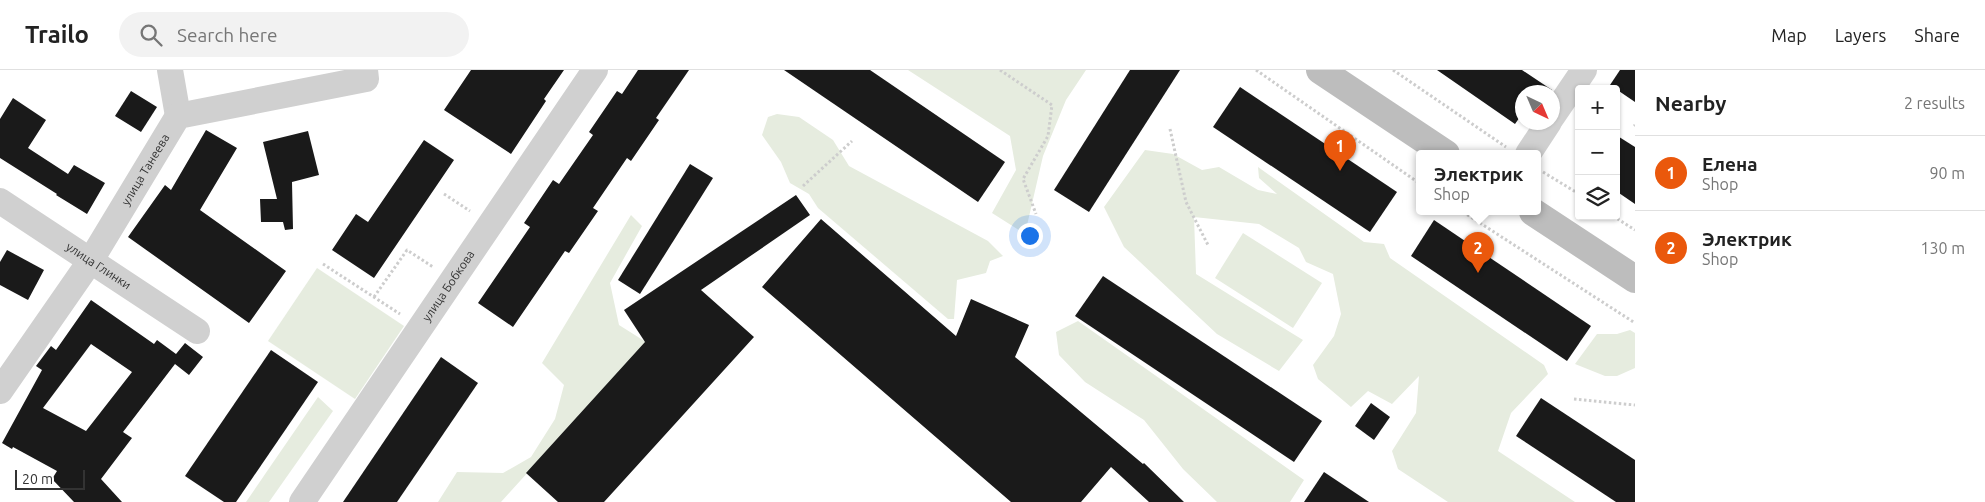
<!DOCTYPE html>
<html lang="en">
<head>
<meta charset="utf-8">
<style>
  body { margin:0; font-family:Ubuntu,sans-serif; background:#f2f2f2; color:#222 }
  .controls { position:absolute; right:15px; top:15px; display:grid; overflow:hidden; border-radius:5px; box-shadow:0 1px 4px #0004 }
  .controls button { width:45px; height:45px; display:grid; place-items:center; padding:0; border:0; border-bottom:1px solid #e0e0e0; background:#fff; color:#222; font:25px sans-serif }
  .compass { position:absolute; left:1515px; top:15px; width:45px; height:45px; border-radius:50%; background:#fff; box-shadow:0 1px 4px #0004; rotate:136deg }
  .scale { position:absolute; left:15px; bottom:12px; width:70px; box-sizing:border-box; padding-left:5px; border:2px solid #333; border-top:0; font-size:14px; line-height:18px; white-space:nowrap; color:#333; -webkit-text-stroke:4px #fff; paint-order:stroke }
  .you { position:absolute; left:1029px; top:165px; width:18px; height:18px; margin:-12px; border:4px solid #fff; border-radius:50%; background:#1a73e8; box-shadow:0 0 0 8px #1a73e833 }
  .badge { display:grid; place-items:center; width:32px; height:32px; border-radius:50%; background:#ea580c; color:#fff; font-size:16px; font-weight:700 }
  .pin { position:absolute; translate:-50% -41px; filter:drop-shadow(0 1px 2px #0008) }
  .pin::after { content:''; position:absolute; top:26px; width:18px; height:15px; background:inherit; clip-path:polygon(0 0,100% 0,50% 100%) }
  .popup { position:absolute; left:1416px; top:80px; width:125px; height:65px; box-sizing:border-box; display:grid; place-content:center; border-radius:5px; background:#fff; filter:drop-shadow(0 1px 4px #0005); font-size:16px; white-space:nowrap; color:#767676 }
  .popup b { font-size:19px; color:#222 }
  .popup::after { content:''; position:absolute; left:50%; top:100%; margin-left:-10px; border:10px solid transparent; border-top-color:#fff }
  .list { margin:0; padding:0; list-style:none }
  h2 { display:flex; justify-content:space-between; align-items:center; height:65px; margin:0; padding:0 20px; font-size:21px }
  h2 small { font-size:16px; font-weight:400; color:#767676 }
  .list li { display:grid; grid-template-columns:32px 1fr auto; gap:15px; align-items:center; box-sizing:border-box; height:75px; padding:0 20px; border-top:1px solid #e0e0e0 }
  .list b { display:block; font-size:19px; white-space:nowrap }
  .list p { margin:0; font-size:16px; white-space:nowrap; color:#767676 }
  .list em { font-size:16px; font-style:normal; color:#767676 }
  .icon { flex:none; width:28px; height:28px; fill:none; stroke:currentColor; stroke-width:2; stroke-linecap:round; stroke-linejoin:round }
  .map { position:relative; flex:none; width:1635px; height:432px; overflow:hidden }
  header { display:flex; align-items:center; gap:30px; box-sizing:border-box; height:70px; padding:0 25px; background:#fff; border-bottom:1px solid #e0e0e0 }
  header strong { font-size:24px }
  nav { display:flex; gap:28px; margin-inline-start:auto; font-size:18px }
  .search { width:350px; height:45px; background:#f2f2f2; display:flex; align-items:center; gap:12px; box-sizing:border-box; padding:0 18px; border-radius:28px; color:#767676; font-size:19px }
  main { display:flex }
  aside { flex:1; background:#fff }
  .map>svg:first-child { display:block }
</style>
</head>
<body>
<header>
<strong>Trailo</strong>
<div class="search"><svg class="icon" aria-label="search" viewBox="0 0 24 24"><circle cx="10" cy="10" r="6"/><path d="M15 15l6 6"/></svg>Search here</div>
<nav><a>Map</a><a>Layers</a><a>Share</a></nav>
</header>
<main>
<div class="map">
<svg width="1635" height="432" viewBox="0 0 1635 432">
  <rect width="100%" height="100%" fill="#fff"/>
  <!-- green -->
  <g fill="#e6ecdf">
    <polygon points="908,0 1086,0 1066,30 1043,86 1025,164 992,143 1016,100 1010,66"/>
    <polygon points="777,44 799,47 833,70 849,96 988,171 1003,186 990,191 986,203 957,210 954,249 948,249 818,138 809,124 790,113 781,92 762,65 768,47"/>
    <polygon points="1145,80 1173,84 1202,100 1219,97 1258,120 1277,124 1259,108 1258,97 1364,172 1384,174 1390,188 1544,295 1548,304 1511,343 1498,381 1575,432 1448,432 1398,399 1392,381 1416,343 1419,306 1392,334 1368,321 1351,337 1318,309 1313,295 1334,266 1341,244 1333,204 1306,192 1299,178 1259,154 1194,147 1196,204 1303,270 1279,301 1217,264 1124,177 1104,137"/>
    <polygon points="631,145 642,156 610,213 619,255 646,272 501,432 438,432 457,402 503,403 531,387 555,349 564,315 542,293"/>
    <polygon points="1243,163 1322,213 1293,258 1215,208"/>
    <polygon points="317,198 404,256 355,329 268,271"/>
    <polygon points="1078,251 1304,410 1290,432 1217,432 1183,399 1144,350 1085,312 1059,285 1056,262"/>
    <polygon points="1630,260 1635,263 1635,298 1617,306 1605,306 1575,294 1597,264 1617,264"/>
    <polygon points="318,327 333,341 269,432 246,432"/>
  </g>
  <!-- building -->
  <g fill="#1a1a1a" fill-rule="evenodd">
    <polygon points="471,0 564,0 544,29 546,31 511,84 444,40"/>
    <polygon points="638,0 689,0 656,48 659,50 631,91 627,88 593,138 598,141 569,183 565,181 513,257 478,233 530,157 524,153 553,110 559,114 593,65 589,62 617,21 622,24"/>
    <polygon points="784,0 870,0 1005,92 978,132"/>
    <polygon points="1130,0 1180,0 1089,142 1054,120"/>
    <polygon points="1437,0 1522,0 1552,20 1551,22 1522,22 1522,44 1515,54"/>
    <polygon points="1620,0 1635,0 1635,32 1610,15"/>
    <polygon points="1240,17 1397,122 1370,162 1213,57"/>
    <polygon points="131,21 157,37 141,62 115,46"/>
    <polygon points="13,28 46,50 28,78 68,104 74,95 105,113 87,144 56,125 57,124 0,88 0,49"/>
    <polygon points="206,60 237,78 200,140 286,201 249,253 128,167 165,115 171,120"/>
    <polygon points="308,61 319,105 292,112 293,159 285,160 283,152 261,152 260,129 277,129 263,72"/>
    <polygon points="1616,65 1635,77 1635,134 1616,121"/>
    <polygon points="424,70 454,90 374,208 332,180 356,144 368,152"/>
    <polygon points="690,94 713,108 640,224 618,210"/>
    <polygon points="796,125 810,145 701,220 754,267 604,432 558,432 526,403 645,272 624,240"/>
    <polygon points="821,149 956,266 971,229 1029,255 1015,287 1143,394 1144,393 1184,432 1149,432 1111,397 1081,432 1011,432 762,217"/>
    <polygon points="1434,150 1591,256 1567,291 1411,186"/>
    <polygon points="7,180 44,200 28,230 0,215 0,192"/>
    <polygon points="1103,206 1322,351 1294,392 1075,246"/>
    <path d="M 91,230 L 154,274 L 157,270 L 176,284 L 185,273 L 203,287 L 189,305 L 175,294 L 123,362 L 132,368 L 101,409 L 122,432 L 74,432 L 52,409 L 57,401 L 13,377 L 12,379 L 2,373 L 42,300 L 36,296 L 51,276 L 56,280 ZM 91,274 L 132,302 L 86,361 L 43,338 Z"/>
    <polygon points="271,280 318,312 236,432 224,432 185,406"/>
    <polygon points="441,287 478,313 397,432 343,432"/>
    <polygon points="1541,328 1635,390 1635,432 1616,432 1516,366"/>
    <polygon points="1371,333 1390,347 1374,370 1355,356"/>
    <polygon points="1324,402 1369,432 1304,432"/>
  </g>
  <g fill="none" stroke-linecap="round" stroke-linejoin="round">
    <!-- path -->
    <g stroke="#cdcdcd" stroke-width="3" stroke-dasharray="2.5 2.5" stroke-linecap="butt">
      <polyline points="1000,0 1052,35 1048,66 1023,109 1036,144"/>
      <polyline points="1256,0 1419,113"/>
      <polyline points="1393,0 1506,77"/>
      <polyline points="1634,56 1635,55"/>
      <polyline points="1170,59 1186,132 1208,175"/>
      <polyline points="1543,102 1579,124"/>
      <polyline points="803,116 852,71"/>
      <polyline points="444,124 470,141"/>
      <polyline points="1463,142 1635,253"/>
      <polyline points="1613,146 1635,160"/>
      <polyline points="323,194 400,244"/>
      <polyline points="374,227 407,180 433,197"/>
      <polyline points="1574,329 1635,335"/>
    </g>
    <!-- minor -->
    <g stroke="#d0d0d0" stroke-width="26">
      <polyline points="170,0 178,46"/>
      <polyline points="1552,47 1584,0"/>
      <polyline points="1528,84 1549,52"/>
      <path id="s1" d="M 0,131 L 197,261"/>
      <path id="s2" d="M 0,321 L 91,190 L 178,46 L 366,9 L 365,0"/>
      <path id="s3" d="M 302,432 L 595,0"/>
    </g>
    <!-- secondary -->
    <g stroke="#bdbdbd" stroke-width="28">
      <polyline points="1320,0 1446,84"/>
      <polyline points="1533,142 1635,209"/>
    </g>
  </g>
  <g text-anchor="middle" stroke-width="5" stroke-linejoin="round" paint-order="stroke">
    <!-- street labels -->
    <g font-size="12" fill="#333" stroke="#fff">
      <text dy="4" stroke="none"><textPath href="#s2" startOffset="265">улица Танеева</textPath></text>
      <text dy="4" stroke="none"><textPath href="#s1" startOffset="118">улица Глинки</textPath></text>
      <text dy="4" stroke="none"><textPath href="#s3" startOffset="261">улица Бобкова</textPath></text>
    </g>
  </g>
</svg>
<div class="controls">
<button>+</button>
<button>−</button>
<button><svg class="icon" aria-label="layers" viewBox="0 0 24 24"><path d="M12 4l9 5-9 5-9-5zM3 14l9 5 9-5"/></svg></button>
</div>
<svg class="compass" viewBox="-18 -18 36 36"><path d="M0-13l5 13h-10z" fill="#e53935"/><path d="M0 13l5-13h-10z" fill="#767676"/></svg>
<div class="scale">20 m</div>
<div class="you"></div>
<div class="pin badge" style="left:1340px;top:101px">1</div>
<div class="pin badge" style="left:1478px;top:203px">2</div>
<div class="popup"><b>Электрик</b>Shop</div>
</div>
<aside>
<h2>Nearby<small>2 results</small></h2>
<ul class="list">
<li><span class="badge">1</span><div><b>Елена</b><p>Shop</p></div><em>90 m</em></li>
<li><span class="badge">2</span><div><b>Электрик</b><p>Shop</p></div><em>130 m</em></li>
</ul>
</aside>
</main>
</body>
</html>
